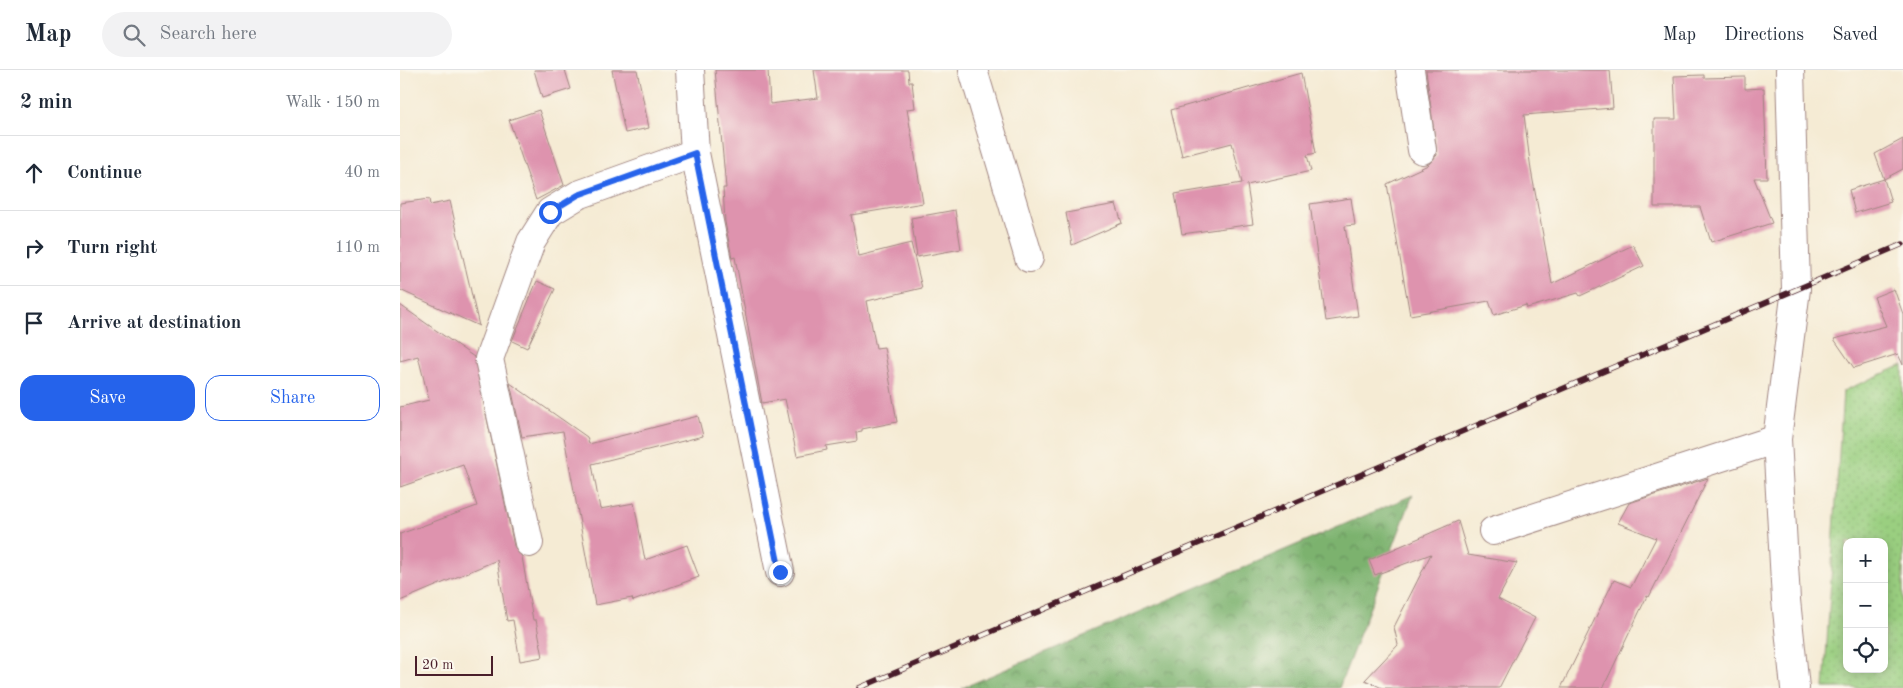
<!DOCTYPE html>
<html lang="en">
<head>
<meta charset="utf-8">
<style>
  body { margin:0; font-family:"Old Standard TT",serif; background:#f2f2f3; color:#1f2937 }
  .controls { position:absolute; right:15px; bottom:15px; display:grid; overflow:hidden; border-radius:10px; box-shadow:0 2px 12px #0003 }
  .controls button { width:45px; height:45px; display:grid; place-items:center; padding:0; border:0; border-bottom:1px solid #e0e1e3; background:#fff; color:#1f2937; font:25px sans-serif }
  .scale { position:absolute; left:15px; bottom:12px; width:78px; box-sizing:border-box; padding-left:5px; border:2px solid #4a1f2b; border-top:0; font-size:14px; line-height:18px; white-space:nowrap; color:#4a1f2b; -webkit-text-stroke:4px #fbf7ec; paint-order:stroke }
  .stop { position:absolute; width:15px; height:15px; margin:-11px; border:4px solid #2563eb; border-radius:50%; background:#fff }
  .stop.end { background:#2563eb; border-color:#fff; box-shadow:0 1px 5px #0008 }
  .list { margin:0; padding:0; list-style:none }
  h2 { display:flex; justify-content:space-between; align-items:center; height:65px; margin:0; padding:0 20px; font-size:21px }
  h2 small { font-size:16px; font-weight:400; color:#747a83 }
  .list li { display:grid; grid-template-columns:32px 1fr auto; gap:15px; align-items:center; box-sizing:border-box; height:75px; padding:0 20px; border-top:1px solid #e0e1e3 }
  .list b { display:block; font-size:19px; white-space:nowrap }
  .list em { font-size:16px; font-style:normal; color:#747a83 }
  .actions { display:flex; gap:10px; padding:15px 20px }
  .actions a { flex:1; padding:11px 0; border:1px solid #2563eb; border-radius:15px; text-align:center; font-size:18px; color:#2563eb }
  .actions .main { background:#2563eb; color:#fff }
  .icon { flex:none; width:28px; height:28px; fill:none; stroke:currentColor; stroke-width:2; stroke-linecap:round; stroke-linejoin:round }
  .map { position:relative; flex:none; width:1503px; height:618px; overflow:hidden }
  header { display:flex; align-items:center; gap:30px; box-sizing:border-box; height:70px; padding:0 25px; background:#fff; border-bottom:1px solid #e0e1e3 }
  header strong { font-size:24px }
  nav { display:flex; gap:28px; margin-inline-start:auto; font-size:18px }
  .search { width:350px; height:45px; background:#f2f2f3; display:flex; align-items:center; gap:12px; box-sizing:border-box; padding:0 18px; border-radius:28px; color:#747a83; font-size:19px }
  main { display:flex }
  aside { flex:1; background:#fff }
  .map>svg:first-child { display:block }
</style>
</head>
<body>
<header>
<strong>Map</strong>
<div class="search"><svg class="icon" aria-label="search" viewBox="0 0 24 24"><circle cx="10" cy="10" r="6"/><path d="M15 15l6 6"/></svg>Search here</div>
<nav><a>Map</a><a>Directions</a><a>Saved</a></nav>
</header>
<main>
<aside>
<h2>2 min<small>Walk · 150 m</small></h2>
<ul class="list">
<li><svg class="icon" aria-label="ahead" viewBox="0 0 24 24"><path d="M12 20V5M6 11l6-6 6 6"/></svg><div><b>Continue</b></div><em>40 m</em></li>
<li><svg class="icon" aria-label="right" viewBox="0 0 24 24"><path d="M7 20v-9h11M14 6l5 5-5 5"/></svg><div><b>Turn right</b></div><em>110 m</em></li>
<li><svg class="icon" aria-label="arrive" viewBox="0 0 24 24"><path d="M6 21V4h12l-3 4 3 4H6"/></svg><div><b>Arrive at destination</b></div></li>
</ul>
<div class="actions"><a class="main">Save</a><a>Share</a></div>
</aside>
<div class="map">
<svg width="1503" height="618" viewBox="0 0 1503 618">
  <defs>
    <pattern id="grass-dots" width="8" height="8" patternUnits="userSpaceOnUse" patternTransform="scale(1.25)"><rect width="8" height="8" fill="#9acf80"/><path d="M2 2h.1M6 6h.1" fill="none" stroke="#86b16f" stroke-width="1.8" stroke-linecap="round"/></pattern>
    <pattern id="forest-crowns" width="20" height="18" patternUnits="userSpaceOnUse" patternTransform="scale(1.25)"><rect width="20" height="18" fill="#7bb26e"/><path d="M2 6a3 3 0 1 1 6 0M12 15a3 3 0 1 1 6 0" fill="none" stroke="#67905b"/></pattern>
  </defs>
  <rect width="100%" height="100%" fill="#fbf7ec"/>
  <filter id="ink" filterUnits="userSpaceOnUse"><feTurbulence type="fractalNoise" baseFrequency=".02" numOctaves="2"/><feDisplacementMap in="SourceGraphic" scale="10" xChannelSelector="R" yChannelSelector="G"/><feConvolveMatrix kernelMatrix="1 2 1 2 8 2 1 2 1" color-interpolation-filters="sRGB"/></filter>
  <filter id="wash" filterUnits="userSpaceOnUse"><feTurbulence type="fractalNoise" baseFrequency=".0096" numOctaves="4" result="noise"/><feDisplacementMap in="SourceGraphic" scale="20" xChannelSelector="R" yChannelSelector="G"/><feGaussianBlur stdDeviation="1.12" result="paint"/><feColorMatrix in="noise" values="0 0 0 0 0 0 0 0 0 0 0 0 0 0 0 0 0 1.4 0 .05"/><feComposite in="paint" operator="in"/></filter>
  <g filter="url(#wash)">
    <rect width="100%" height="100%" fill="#f5ebd4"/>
    <!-- grass -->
    <path fill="url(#grass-dots)" stroke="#727756" fill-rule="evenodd" d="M 1503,295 L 1503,618 L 1424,618 L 1443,321 ZM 1447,472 L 1484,472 L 1484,599 L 1447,599 Z"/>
    <!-- forest -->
    <polygon fill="url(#forest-crowns)" stroke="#62684c" points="1013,425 939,618 562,618"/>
    <g id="blocks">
      <!-- building -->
      <g fill="#de93ae">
        <polygon points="134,0 165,0 171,19 142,28"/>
        <polygon points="212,0 237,0 249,58 225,63"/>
        <polygon points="315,0 368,0 370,34 418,28 414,0 508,0 509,12 512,12 515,38 507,39 523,133 451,145 459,186 511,173 522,218 467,231 476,278 484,277 497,352 462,359 462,361 456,362 457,371 426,376 427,380 397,386 385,329 362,333 335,187 332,188 325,152 323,118 326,118"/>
        <polygon points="1026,0 1210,0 1213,38 1124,45 1131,100 1152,214 1233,175 1244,196 1180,226 1178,223 1127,238 1126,235 1094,245 1089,231 1010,245 987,114 1028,95 1037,85"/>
        <polygon points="901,3 916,83 907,85 911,101 847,115 853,154 782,164 775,124 842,113 832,73 782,86 771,40"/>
        <polygon points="1304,5 1304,8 1345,7 1345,19 1364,18 1367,108 1354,108 1372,153 1311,172 1300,137 1254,137 1254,49 1276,49 1274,6"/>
        <polygon points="139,40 164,115 136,130 109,50"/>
        <polygon points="1503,69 1503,99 1484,109 1475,84"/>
        <polygon points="1484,109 1491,132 1455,143 1449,120"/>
        <polygon points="951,128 955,155 945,156 958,246 926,251 910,134"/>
        <polygon points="29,129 30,135 50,131 79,256 0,220 0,133"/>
        <polygon points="716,134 722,153 672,175 666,143"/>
        <polygon points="555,140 561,179 517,187 511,148"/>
        <polygon points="137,211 155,219 127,278 112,271"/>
        <polygon points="1494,219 1503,244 1503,295 1498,284 1454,298 1434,269 1486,256 1474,227"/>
        <polygon points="0,235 74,287 114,476 122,487 133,550 136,550 143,587 120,591 113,550 107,551 97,490 0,531 0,464 77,436 63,395 0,417 0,337 29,330 18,286 0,291"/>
        <polygon points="110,313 187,367 189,374 298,346 303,366 192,394 200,439 234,433 245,490 287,475 299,507 233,531 232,528 195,535 163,361 122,367"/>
        <polygon points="1308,408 1249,527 1247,526 1203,618 1161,618 1214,510 1231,517 1256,468 1218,453 1229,433"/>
        <polygon points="1058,451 1068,485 1117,493 1098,529 1135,548 1099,618 982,618 965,610 998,575 994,557 1031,484 975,505 969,490"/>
      </g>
    </g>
  </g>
  <g filter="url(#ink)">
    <use href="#blocks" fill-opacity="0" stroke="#a08580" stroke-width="1"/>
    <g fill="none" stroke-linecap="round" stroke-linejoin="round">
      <!-- minor casing -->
      <g stroke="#a08580" stroke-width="30">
        <g id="minor">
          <polyline points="290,0 295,83 380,502"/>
          <polyline points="573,0 629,188"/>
          <polyline points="1010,0 1022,80"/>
          <polyline points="1390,0 1396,219 1377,369 1386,530 1395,618"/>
          <polyline points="1093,461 1377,369"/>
          <polyline points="129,473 89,289 131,172 150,142 178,125 295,83"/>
        </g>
      </g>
      <!-- minor -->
      <use href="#minor" stroke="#fff" stroke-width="28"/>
      <!-- rail casing -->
      <g stroke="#4a1f2b" stroke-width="5.5">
        <polyline id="rail" points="459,618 1503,174"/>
      </g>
      <!-- rail -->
      <use href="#rail" stroke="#fbf7ec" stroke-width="4" stroke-dasharray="11" stroke-linecap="butt"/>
    </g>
  </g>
  <g fill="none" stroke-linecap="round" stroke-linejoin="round" filter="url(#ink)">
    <!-- route -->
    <polyline stroke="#2563eb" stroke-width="6" points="150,142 178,125 295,83 380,502"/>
  </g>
</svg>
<div class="controls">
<button>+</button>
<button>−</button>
<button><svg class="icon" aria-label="locate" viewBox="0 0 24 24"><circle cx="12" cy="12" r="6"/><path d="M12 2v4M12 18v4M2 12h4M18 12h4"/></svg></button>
</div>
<div class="scale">20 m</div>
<div class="stop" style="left:150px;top:142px"></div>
<div class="stop end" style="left:380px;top:502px"></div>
</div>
</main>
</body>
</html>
